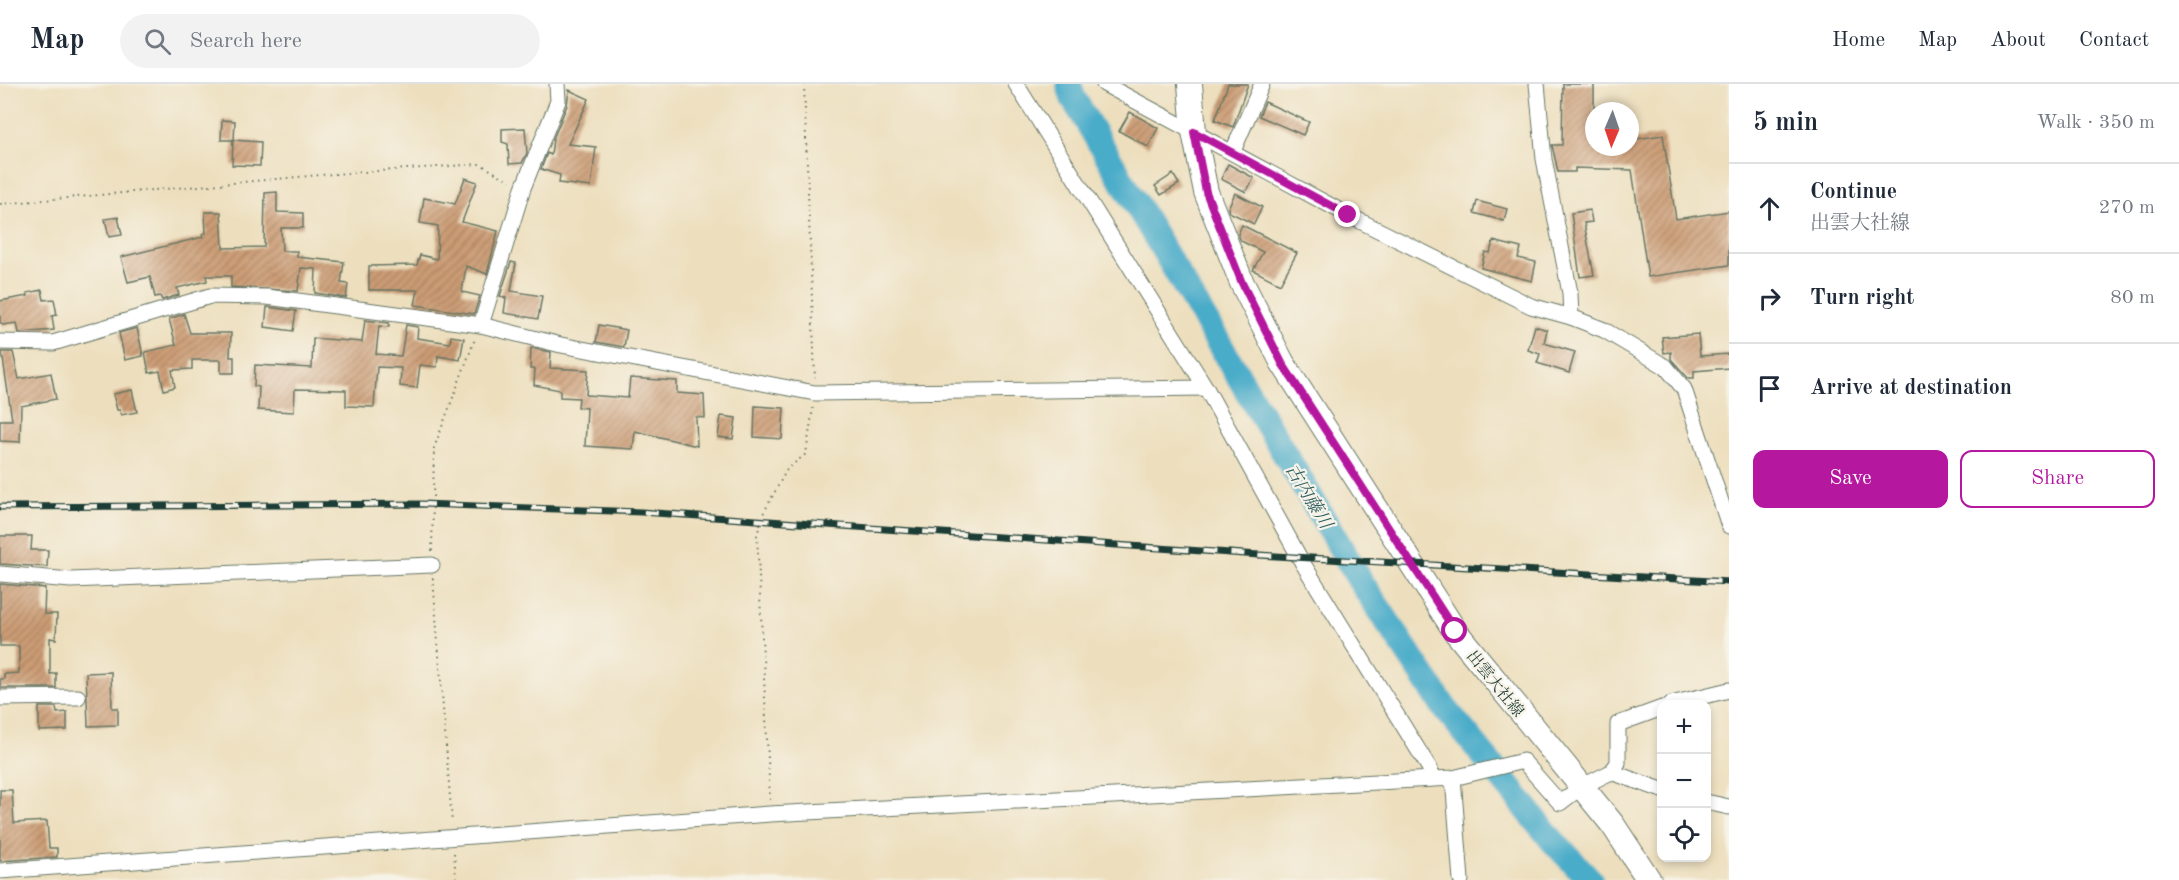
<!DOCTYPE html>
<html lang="en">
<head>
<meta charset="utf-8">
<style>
  body { margin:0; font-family:"Old Standard TT","Noto Serif JP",serif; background:#f2f2f3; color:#1f2937 }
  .controls { position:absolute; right:18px; bottom:18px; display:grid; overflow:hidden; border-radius:12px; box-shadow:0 3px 9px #0003 }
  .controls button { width:54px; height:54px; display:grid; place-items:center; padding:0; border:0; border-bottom:2px solid #e0e1e3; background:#fff; color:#1f2937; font:30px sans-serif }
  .compass { position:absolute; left:1585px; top:18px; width:54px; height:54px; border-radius:50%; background:#fff; box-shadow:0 3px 9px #0003; rotate:182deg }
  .stop { position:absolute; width:18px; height:18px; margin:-14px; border:4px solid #b5179e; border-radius:50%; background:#fff }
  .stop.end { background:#b5179e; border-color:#fff; box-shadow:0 2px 6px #0008 }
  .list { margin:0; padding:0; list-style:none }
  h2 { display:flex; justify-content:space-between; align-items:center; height:78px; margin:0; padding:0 24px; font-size:26px }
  h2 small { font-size:20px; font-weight:400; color:#747a83 }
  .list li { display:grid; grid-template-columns:39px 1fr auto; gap:18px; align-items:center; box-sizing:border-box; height:90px; padding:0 24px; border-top:2px solid #e0e1e3 }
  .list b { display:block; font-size:22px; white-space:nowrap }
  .list p { margin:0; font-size:20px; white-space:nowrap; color:#747a83 }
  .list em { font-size:20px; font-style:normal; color:#747a83 }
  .actions { display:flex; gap:12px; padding:18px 24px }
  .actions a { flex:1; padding:14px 0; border:2px solid #b5179e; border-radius:12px; text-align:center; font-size:21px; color:#b5179e }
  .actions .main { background:#b5179e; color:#fff }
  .icon { flex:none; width:33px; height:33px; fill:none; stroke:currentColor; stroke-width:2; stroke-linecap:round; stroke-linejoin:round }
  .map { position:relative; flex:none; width:1729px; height:796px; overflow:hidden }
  header { display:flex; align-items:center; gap:36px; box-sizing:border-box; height:84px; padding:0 30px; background:#fff; border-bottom:2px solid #e0e1e3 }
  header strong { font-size:28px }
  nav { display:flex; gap:33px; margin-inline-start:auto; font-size:21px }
  .search { width:420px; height:54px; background:#f2f2f3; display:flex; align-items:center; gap:15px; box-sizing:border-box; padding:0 21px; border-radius:33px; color:#747a83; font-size:22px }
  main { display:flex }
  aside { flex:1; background:#fff }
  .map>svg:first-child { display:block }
</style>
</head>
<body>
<header>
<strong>Map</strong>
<div class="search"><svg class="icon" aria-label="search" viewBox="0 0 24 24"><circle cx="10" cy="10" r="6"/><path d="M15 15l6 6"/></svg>Search here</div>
<nav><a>Home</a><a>Map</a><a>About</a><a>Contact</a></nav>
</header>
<main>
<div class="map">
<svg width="1729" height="796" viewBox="0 0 1729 796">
  <defs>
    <pattern id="building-hatch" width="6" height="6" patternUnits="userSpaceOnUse" patternTransform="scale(1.5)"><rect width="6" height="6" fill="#cc9c74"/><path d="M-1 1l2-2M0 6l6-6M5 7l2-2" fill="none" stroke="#a58060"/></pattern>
  </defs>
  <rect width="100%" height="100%" fill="#f7f3e8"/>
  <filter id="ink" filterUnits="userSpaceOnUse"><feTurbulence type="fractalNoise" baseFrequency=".0167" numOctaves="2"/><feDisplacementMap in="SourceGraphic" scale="12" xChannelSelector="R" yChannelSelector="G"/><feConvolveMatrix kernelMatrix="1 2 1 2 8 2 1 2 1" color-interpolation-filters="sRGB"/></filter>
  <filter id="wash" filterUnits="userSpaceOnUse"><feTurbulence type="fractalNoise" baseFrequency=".008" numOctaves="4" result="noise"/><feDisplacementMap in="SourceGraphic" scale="24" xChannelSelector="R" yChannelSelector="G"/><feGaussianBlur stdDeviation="1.35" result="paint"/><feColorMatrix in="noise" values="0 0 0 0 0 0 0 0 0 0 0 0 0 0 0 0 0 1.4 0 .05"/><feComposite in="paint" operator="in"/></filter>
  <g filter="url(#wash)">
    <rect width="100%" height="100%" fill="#eddfbe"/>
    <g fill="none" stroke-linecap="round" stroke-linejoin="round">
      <!-- river -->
      <polyline stroke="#4aacc9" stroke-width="26" points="1069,0 1073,14 1361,498 1444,623 1552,756 1590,796"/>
    </g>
    <g id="blocks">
      <!-- building -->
      <g fill="url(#building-hatch)">
        <polygon points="1228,0 1248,0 1233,43 1215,36"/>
        <polygon points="1563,0 1594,0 1594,63 1629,64 1630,56 1663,51 1676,135 1729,127 1729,181 1648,193 1632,86 1575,84 1575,88 1558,88 1552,61 1562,61"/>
        <polygon points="569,6 589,15 568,60 596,63 591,103 559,99 560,91 541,85 547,69 551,71 553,55 567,21"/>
        <polygon points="1265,18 1309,38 1303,51 1259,32"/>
        <polygon points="1130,28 1158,44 1148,63 1119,47"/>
        <polygon points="222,36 235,37 234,56 221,56"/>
        <polygon points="525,44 527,69 522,79 509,80 508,60 502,58 502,45"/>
        <polygon points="233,56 261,58 260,82 232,81"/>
        <polygon points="1228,80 1254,94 1246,108 1221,95"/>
        <polygon points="1173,90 1179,100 1161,111 1155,102"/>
        <polygon points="465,94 477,98 462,138 498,147 487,190 466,182 462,208 480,212 474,230 415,221 418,206 369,206 369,182 417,181 420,171 437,175 438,142 420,139 424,114 455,120"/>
        <polygon points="277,108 277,128 303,129 303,144 281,144 282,167 297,167 297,173 344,178 341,199 348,200 346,214 315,209 316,185 301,184 298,207 231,203 231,192 206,192 207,197 177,204 179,211 162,216 160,212 155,213 150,193 128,198 121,173 203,153 202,150 206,149 205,128 221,128 223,164 264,163 265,109"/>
        <polygon points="1235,109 1262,123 1254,140 1229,128 1228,124"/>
        <polygon points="1477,117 1507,125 1504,137 1474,129"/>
        <polygon points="1590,126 1592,138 1584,139 1594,191 1580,193 1571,129"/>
        <polygon points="118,133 122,151 109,153 105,135"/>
        <polygon points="1242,141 1297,169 1280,200 1253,186 1263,168 1241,157 1238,150"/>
        <polygon points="1493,157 1521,164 1518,174 1536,178 1532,197 1481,184 1485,168 1490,169"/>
        <polygon points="511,178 516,179 511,207 542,212 538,235 504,229 506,214 500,212"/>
        <polygon points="42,206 44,216 54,215 57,231 52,232 54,246 19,249 17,239 3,241 0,238 0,217 28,212 27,209"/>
        <polygon points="267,223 296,227 293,247 265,243"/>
        <polygon points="184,230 190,249 231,249 230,273 234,273 234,289 221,289 221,276 192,276 192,285 172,286 175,303 164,306 160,287 149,289 145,268 176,261 169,235"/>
        <polygon points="365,236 389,239 389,243 379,242 376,270 401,272 406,241 418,243 417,254 450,259 451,252 464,254 460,276 438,272 437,283 420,281 417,304 400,302 401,284 377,283 374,323 346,322 346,306 295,305 294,328 258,326 259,303 254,302 255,281 312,284 313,254 362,258"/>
        <polygon points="599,241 627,246 624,263 596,258"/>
        <polygon points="1535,242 1547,246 1544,259 1575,268 1569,289 1537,279 1540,270 1528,266"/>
        <polygon points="137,244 143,272 125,276 119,249"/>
        <polygon points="1698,250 1700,272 1729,270 1729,284 1694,287 1694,294 1688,294 1671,275 1671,268 1664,269 1662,253"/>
        <polygon points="531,264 551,268 550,284 588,286 586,311 628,314 630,294 677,297 677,309 704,311 705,334 696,333 697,362 635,347 633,365 585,362 587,324 578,323 579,314 560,313 560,306 534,301 535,285 530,285"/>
        <polygon points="2,268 13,268 19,295 51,289 56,315 21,322 20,358 0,357 0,336 12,336"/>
        <polygon points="132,306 137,328 121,331 120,326 117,326 113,310"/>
        <polygon points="755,322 784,324 782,355 754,353"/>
        <polygon points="721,332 736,334 733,355 718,353"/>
        <polygon points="0,452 32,452 31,466 48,466 47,483 0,480"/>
        <polygon points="0,500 45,504 44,530 57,530 56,555 50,554 50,590 56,589 56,604 1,604 0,595 4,595 4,590 19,589 19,562 0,562"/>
        <polygon points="111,588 112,624 118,624 118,641 88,642 86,589"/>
        <polygon points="39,623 56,623 57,629 67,628 67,646 39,647"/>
        <polygon points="0,706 12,706 14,739 47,737 49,764 57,764 57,773 0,777"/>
      </g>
    </g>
  </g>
  <g filter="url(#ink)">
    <use href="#blocks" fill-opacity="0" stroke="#677664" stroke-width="1.5"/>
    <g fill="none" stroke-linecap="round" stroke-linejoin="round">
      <!-- street casing -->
      <g stroke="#677664" stroke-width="17">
        <g id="street">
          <polyline points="1016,0 1206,304 1302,478 1430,685 1430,695"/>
          <polyline points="1104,0 1348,131 1531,222 1571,233"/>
          <polyline points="1537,0 1544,75 1570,209 1571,233 1604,246 1666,283 1684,305 1729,442"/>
          <polyline points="1233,67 1262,0"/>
          <polyline points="481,241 523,104 558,17 557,0"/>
          <polyline points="0,258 53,259 210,212 267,213 481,241 561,261 815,309 1206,304"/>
          <polyline points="0,490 71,496 432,481"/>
          <polyline points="0,614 78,613"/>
          <polyline points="1671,620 1729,606"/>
          <polyline points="1611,688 1618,679 1618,640 1662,624"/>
          <polyline points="1453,694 1461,796"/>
          <polyline points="1706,718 1729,723"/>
          <polyline points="0,787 770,730 1453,694 1523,677 1560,719 1581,703 1611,688 1662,706"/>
        </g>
      </g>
      <!-- primary casing -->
      <g stroke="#677664" stroke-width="26">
        <polyline id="primary" points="1190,0 1194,48 1206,108 1242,199 1282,278 1455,547 1613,741 1649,796"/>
      </g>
      <!-- path -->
      <g stroke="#677664" stroke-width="2" stroke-dasharray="1.5 4.5" stroke-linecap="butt">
        <polyline points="804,0 815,294"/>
        <polyline points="0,120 320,91 480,80 510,97"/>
        <polyline points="432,467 434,364 475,255"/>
        <polyline points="433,494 452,739"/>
        <polyline points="770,716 757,451 763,430 787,385 806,370 813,324"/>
        <polyline points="454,769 456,796"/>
      </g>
      <!-- street -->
      <use href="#street" stroke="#fff" stroke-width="15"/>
      <!-- primary -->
      <use href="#primary" stroke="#fff" stroke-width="24"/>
      <!-- rail casing -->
      <g stroke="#1f3d34" stroke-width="7">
        <polyline id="rail" points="0,423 422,420 641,428 1259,471 1729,498"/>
      </g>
      <!-- rail -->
      <use href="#rail" stroke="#f7f3e8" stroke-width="4.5" stroke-dasharray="14" stroke-linecap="butt"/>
    </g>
  </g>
  <g fill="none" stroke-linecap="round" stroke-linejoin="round" filter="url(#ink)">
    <!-- route -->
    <polyline stroke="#b5179e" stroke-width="8" points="1348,131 1194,48 1206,108 1242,199 1282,279 1455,547"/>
  </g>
  <g text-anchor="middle" stroke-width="4.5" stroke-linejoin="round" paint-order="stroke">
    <!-- street labels -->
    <g font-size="16" fill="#1f3d34" stroke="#f7f3e8">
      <text transform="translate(1496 599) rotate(51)" y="6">出雲大社線</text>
    </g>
    <!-- water labels -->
    <g font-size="18" font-style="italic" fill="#2c5e61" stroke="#f7f3e8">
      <text transform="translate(1309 412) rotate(59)" y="6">古内藤川</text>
    </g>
  </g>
</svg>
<div class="controls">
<button>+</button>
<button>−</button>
<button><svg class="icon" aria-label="locate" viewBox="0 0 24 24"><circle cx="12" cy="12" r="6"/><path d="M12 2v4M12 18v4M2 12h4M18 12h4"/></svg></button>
</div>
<svg class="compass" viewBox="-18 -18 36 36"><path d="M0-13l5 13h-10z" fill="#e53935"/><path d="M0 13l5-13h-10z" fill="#747a83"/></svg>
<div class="stop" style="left:1455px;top:547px"></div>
<div class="stop end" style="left:1348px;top:131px"></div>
</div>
<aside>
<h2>5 min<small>Walk · 350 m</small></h2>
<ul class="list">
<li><svg class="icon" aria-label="ahead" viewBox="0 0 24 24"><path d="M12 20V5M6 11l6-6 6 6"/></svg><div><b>Continue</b><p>出雲大社線</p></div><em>270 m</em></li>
<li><svg class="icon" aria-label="right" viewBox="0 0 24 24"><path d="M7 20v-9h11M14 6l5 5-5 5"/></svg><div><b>Turn right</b></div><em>80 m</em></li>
<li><svg class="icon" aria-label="arrive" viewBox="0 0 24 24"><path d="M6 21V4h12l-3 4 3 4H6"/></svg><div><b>Arrive at destination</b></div></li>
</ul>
<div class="actions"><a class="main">Save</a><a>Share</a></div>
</aside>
</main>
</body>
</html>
